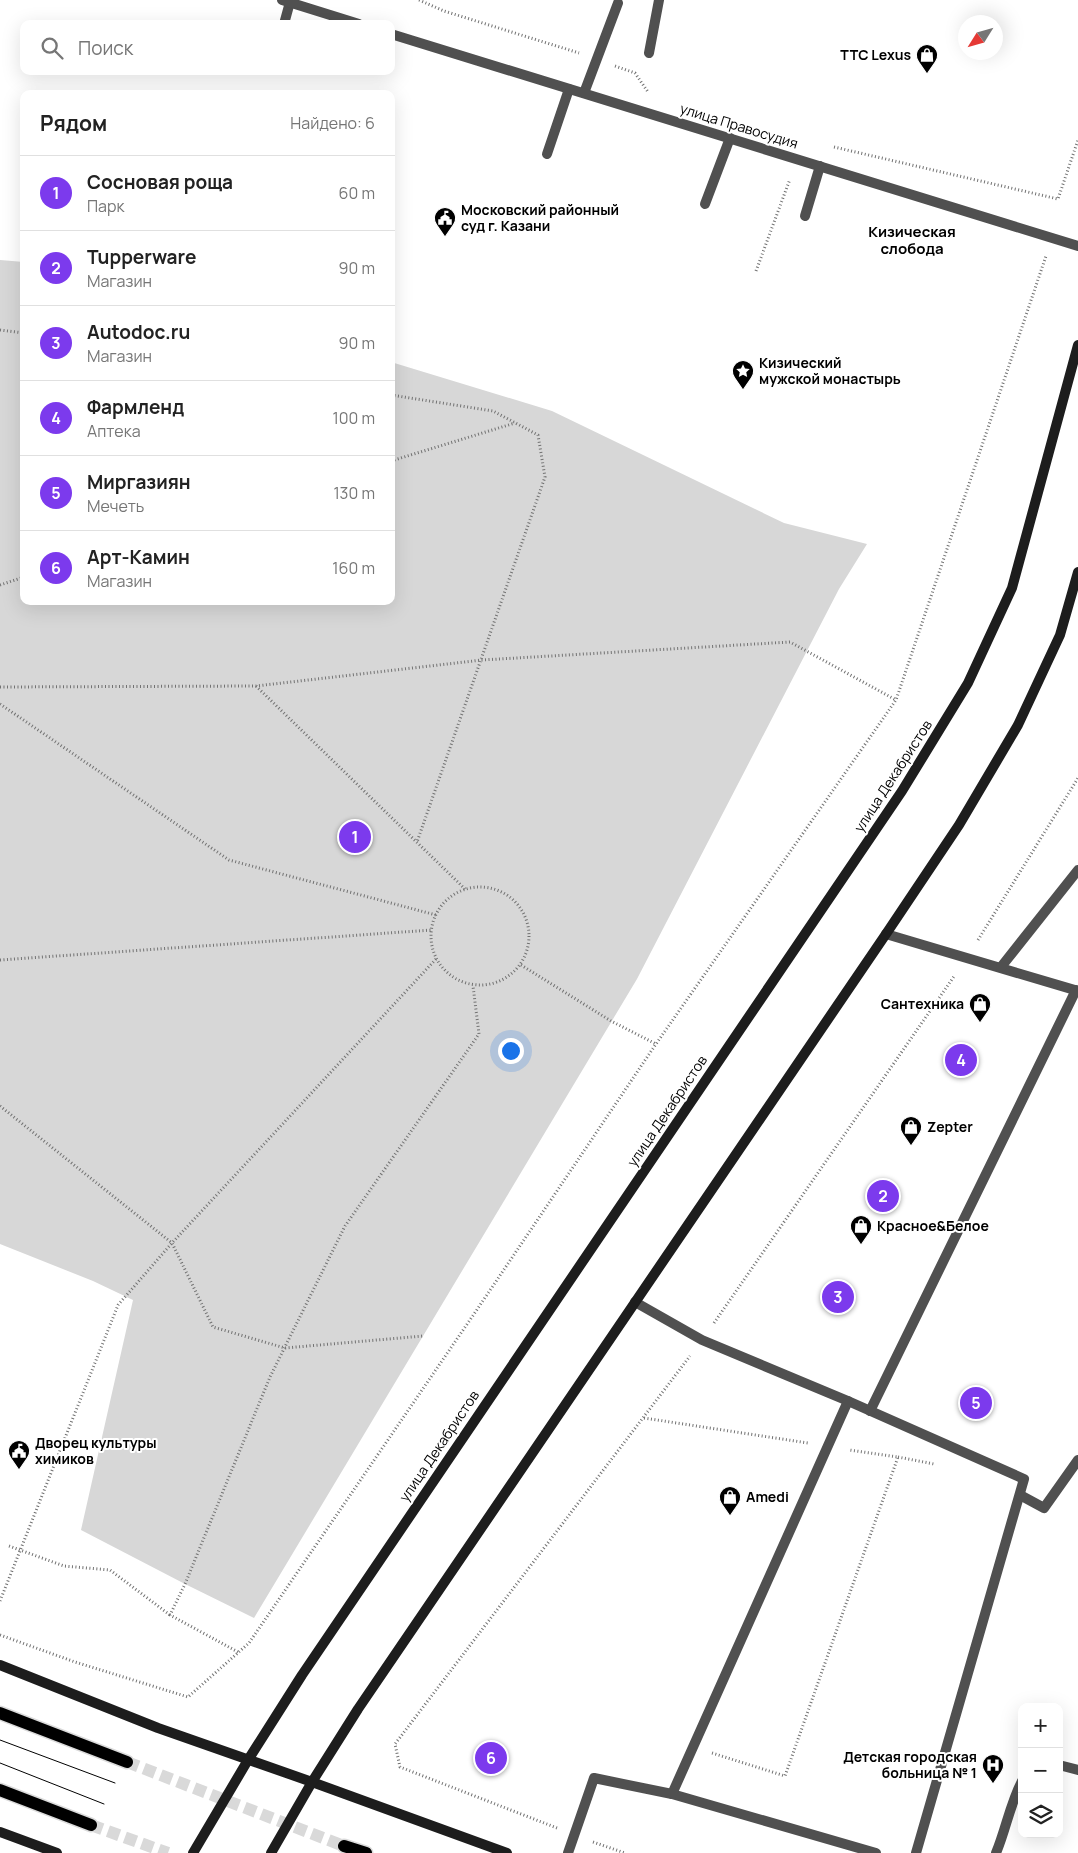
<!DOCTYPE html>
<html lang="ru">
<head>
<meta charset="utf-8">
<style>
  body { margin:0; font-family:Manrope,sans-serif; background:#f2f2f2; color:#222 }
  .controls { position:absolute; right:15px; bottom:15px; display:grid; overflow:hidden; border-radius:10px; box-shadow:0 5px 20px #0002 }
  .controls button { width:45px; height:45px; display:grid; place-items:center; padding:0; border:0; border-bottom:1px solid #e0e0e0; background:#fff; color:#222; font:25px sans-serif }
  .compass { position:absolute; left:958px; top:15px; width:45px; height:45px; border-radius:50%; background:#fff; box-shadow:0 5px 20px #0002; rotate:233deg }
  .you { position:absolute; left:510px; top:1050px; width:18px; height:18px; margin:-12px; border:4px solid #fff; border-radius:50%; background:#1a73e8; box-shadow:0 0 0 8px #1a73e833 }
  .badge { display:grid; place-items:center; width:32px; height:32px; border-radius:50%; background:#7c3aed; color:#fff; font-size:16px; font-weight:700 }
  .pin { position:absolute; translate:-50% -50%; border:2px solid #fff; box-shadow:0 1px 5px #0006 }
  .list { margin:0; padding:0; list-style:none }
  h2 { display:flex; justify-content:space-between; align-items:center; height:65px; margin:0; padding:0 20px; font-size:21px }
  h2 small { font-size:16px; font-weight:400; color:#767676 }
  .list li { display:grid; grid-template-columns:32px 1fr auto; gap:15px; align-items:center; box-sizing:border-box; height:75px; padding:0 20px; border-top:1px solid #e0e0e0 }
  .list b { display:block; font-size:19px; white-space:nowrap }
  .list p { margin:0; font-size:16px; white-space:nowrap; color:#767676 }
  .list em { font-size:16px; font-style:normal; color:#767676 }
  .icon { flex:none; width:28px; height:28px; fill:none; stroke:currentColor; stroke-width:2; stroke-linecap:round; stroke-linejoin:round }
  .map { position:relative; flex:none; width:1078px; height:1853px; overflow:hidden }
  .search { position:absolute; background:#fff; box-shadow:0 5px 20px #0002; left:20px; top:20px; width:375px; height:55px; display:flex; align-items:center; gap:12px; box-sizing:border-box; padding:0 18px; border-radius:10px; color:#767676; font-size:19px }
  .panel { position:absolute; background:#fff; box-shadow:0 5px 20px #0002; left:20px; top:90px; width:375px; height:515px; border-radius:10px }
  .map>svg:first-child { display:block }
</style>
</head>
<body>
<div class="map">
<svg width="1078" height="1853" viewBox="0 0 1078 1853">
  <rect width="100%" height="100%" fill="#fff"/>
  <!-- green -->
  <polygon fill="#d7d7d7" points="0,260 24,262 24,601 391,601 391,362 552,411 784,523 867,544 839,589 637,979 254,1618 185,1584 81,1530 133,1300 93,1281 0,1244"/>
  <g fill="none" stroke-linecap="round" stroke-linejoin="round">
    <!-- primary-tunnel -->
    <g stroke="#d9d9d9" stroke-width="12" stroke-dasharray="12 6" stroke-linecap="butt">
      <polyline points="127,1762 344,1846"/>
      <polyline points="91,1825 168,1853"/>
    </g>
    <!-- primary casing -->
    <g stroke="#dbdbdb" stroke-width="15">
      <g id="primary">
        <polyline points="0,1713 127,1762"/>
        <polyline points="0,1790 91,1825"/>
        <polyline points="344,1846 366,1853"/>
      </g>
    </g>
    <!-- path -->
    <g stroke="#727272" stroke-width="3" stroke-dasharray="1 2.5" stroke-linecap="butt">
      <polyline points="419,0 444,11 579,53"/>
      <polyline points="615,66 635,73 648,92"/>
      <polyline points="834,147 1058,199 1078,140"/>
      <polyline points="756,271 790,179"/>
      <polyline points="0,330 24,333"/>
      <polyline points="391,395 493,411 538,435 545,477 417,842"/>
      <polyline points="391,461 515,423"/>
      <polyline points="0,585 24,577"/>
      <polyline points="256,686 465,889"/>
      <polyline points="0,687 256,686 482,660 790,642 896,700"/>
      <polyline points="0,704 229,860 436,915"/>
      <circle cx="480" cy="936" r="49"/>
      <polyline points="978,940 1078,778"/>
      <polyline points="0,960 432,930"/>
      <polyline points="521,965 611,1021 656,1044"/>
      <polyline points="0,1106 172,1243 213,1327 285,1348 423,1336"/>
      <polyline points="714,1323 955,975"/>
      <polyline points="644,1418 808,1443"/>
      <polyline points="898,1457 934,1464"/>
      <polyline points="9,1546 64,1566 110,1570 170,1615"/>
      <polyline points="0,1601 118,1305 172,1243 436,959"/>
      <polyline points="0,1635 75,1662 188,1697 249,1643 472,1317 656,1044 896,700 1046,256"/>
      <polyline points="238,1652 170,1615 185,1584 270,1377 345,1226 479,1034 473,986"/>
      <polyline points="712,1753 785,1776 898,1457 849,1450"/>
      <polyline points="557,1828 400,1767 395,1744 690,1356"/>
      <polyline points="593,1842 625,1853"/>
    </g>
    <!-- lane -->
    <g stroke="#505050" stroke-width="10">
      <polyline points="284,24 290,2"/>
      <polyline points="649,53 659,0"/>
      <polyline points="584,93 618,3"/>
      <polyline points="547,154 569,89"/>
      <polyline points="705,204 730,138"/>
      <polyline points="805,216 820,166"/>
      <polyline points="886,934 1078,991"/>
      <polyline points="1001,967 1078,870"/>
      <polyline points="635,1302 702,1340 848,1401 1024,1479 916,1853"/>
      <polyline points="870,1411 1076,990"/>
      <polyline points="1020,1495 1044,1508 1078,1460"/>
      <polyline points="1059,1765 1078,1770"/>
      <polyline points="672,1794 876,1853"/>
      <polyline points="568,1853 594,1778 672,1794 848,1401"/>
      <path d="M 996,1853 C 1006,1829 1010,1804 1022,1781"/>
    </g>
    <!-- street -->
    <g stroke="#505050" stroke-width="10">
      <polyline points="282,0 359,24"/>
      <polyline points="391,34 1078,246"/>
    </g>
    <!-- secondary -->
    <g stroke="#1d1d1d" stroke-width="10">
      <polyline points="0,1665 158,1728 312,1782 507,1853"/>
      <polyline points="0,1832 57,1853"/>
      <polyline points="193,1853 248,1760 302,1675 902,791 968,683 1012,588 1078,345"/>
      <polyline points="271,1853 312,1782 358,1709 886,934 959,825 1018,725 1060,635 1078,572"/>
    </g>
    <!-- primary -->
    <use href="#primary" stroke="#000" stroke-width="12"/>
    <!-- tram -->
    <g stroke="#000" stroke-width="1">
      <polyline points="0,1740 115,1783"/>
      <polyline points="0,1763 104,1804"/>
    </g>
  </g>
  <!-- icons -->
  <defs>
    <g id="shop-pin" transform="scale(1.125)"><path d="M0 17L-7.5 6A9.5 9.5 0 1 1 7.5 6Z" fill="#000" stroke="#fff"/><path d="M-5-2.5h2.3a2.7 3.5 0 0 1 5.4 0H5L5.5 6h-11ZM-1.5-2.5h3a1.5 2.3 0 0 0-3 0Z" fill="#fff"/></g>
    <g id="civic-pin" transform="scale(1.125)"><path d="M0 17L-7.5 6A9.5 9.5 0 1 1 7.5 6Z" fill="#000" stroke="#fff"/><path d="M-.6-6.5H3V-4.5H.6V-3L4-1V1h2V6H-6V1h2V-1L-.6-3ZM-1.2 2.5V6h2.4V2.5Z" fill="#fff"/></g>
    <g id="sight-pin" transform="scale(1.125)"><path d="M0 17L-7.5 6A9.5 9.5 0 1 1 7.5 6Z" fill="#000" stroke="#fff"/><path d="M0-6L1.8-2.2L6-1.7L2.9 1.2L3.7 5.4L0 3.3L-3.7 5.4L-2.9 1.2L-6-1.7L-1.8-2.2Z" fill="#fff"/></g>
    <g id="hospital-pin" transform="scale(1.125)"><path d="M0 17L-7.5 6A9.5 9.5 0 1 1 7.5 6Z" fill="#000" stroke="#fff"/><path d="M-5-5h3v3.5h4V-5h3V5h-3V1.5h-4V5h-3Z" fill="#fff"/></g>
  </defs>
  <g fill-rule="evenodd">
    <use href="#shop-pin" x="927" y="55"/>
    <use href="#civic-pin" x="445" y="218"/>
    <use href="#sight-pin" x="743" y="371"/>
    <use href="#shop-pin" x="980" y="1004"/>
    <use href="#shop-pin" x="911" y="1127"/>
    <use href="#shop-pin" x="861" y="1226"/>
    <use href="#civic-pin" x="19" y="1451"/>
    <use href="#shop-pin" x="730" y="1497"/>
    <use href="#hospital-pin" x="993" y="1765"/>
  </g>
  <g text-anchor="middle" stroke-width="4" stroke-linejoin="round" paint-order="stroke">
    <!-- poi labels -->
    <g font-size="14" font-weight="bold" fill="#000" stroke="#fff" text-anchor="start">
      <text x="911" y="60" text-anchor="end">ТТС Lexus</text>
      <text x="461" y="215">Московский районный<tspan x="461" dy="16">суд г. Казани</tspan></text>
      <text x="759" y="368">Кизический<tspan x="759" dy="16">мужской монастырь</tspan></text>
      <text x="964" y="1009" text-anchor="end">Сантехника</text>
      <text x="927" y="1132">Zepter</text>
      <text x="877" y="1231">Красное&amp;Белое</text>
      <text x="35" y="1448">Дворец культуры<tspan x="35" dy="16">химиков</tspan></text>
      <text x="746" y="1502">Amedi</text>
      <text x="977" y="1762" text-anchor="end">Детская городская<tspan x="977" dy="16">больница № 1</tspan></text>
    </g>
    <!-- street labels -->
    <g font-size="14" fill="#000" stroke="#fff">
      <text transform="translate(739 126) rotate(17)" y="5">улица Правосудия</text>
      <text transform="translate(893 776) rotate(-57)" y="5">улица Декабристов</text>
      <text transform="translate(667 1111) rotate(-56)" y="5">улица Декабристов</text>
      <text transform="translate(439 1446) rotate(-56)" y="5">улица Декабристов</text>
    </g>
    <!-- neighbourhood labels -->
    <g font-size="15" font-weight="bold" fill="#000" stroke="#fff">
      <text x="912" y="237">Кизическая<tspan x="912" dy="17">слобода</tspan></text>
    </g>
  </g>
</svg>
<div class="controls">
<button>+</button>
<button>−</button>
<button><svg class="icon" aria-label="layers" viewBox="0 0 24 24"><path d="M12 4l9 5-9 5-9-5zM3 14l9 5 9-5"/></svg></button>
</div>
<svg class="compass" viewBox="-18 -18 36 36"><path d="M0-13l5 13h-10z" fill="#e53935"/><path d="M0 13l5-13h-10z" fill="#767676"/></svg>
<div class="you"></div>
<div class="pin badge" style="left:355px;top:837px">1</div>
<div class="pin badge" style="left:883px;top:1196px">2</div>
<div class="pin badge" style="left:838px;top:1297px">3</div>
<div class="pin badge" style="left:961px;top:1060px">4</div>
<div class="pin badge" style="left:976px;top:1403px">5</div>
<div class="pin badge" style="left:491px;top:1758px">6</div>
<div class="search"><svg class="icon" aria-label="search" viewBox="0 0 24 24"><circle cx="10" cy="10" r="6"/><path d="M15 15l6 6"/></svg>Поиск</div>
<section class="panel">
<h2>Рядом<small>Найдено: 6</small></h2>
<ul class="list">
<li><span class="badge">1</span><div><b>Сосновая роща</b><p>Парк</p></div><em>60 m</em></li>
<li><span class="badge">2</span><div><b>Tupperware</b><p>Магазин</p></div><em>90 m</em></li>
<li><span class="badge">3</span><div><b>Autodoc.ru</b><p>Магазин</p></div><em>90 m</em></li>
<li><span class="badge">4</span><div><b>Фармленд</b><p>Аптека</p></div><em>100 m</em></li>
<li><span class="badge">5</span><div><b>Миргазиян</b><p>Мечеть</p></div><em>130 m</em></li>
<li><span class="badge">6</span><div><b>Арт-Камин</b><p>Магазин</p></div><em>160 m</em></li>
</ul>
</section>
</div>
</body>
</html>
